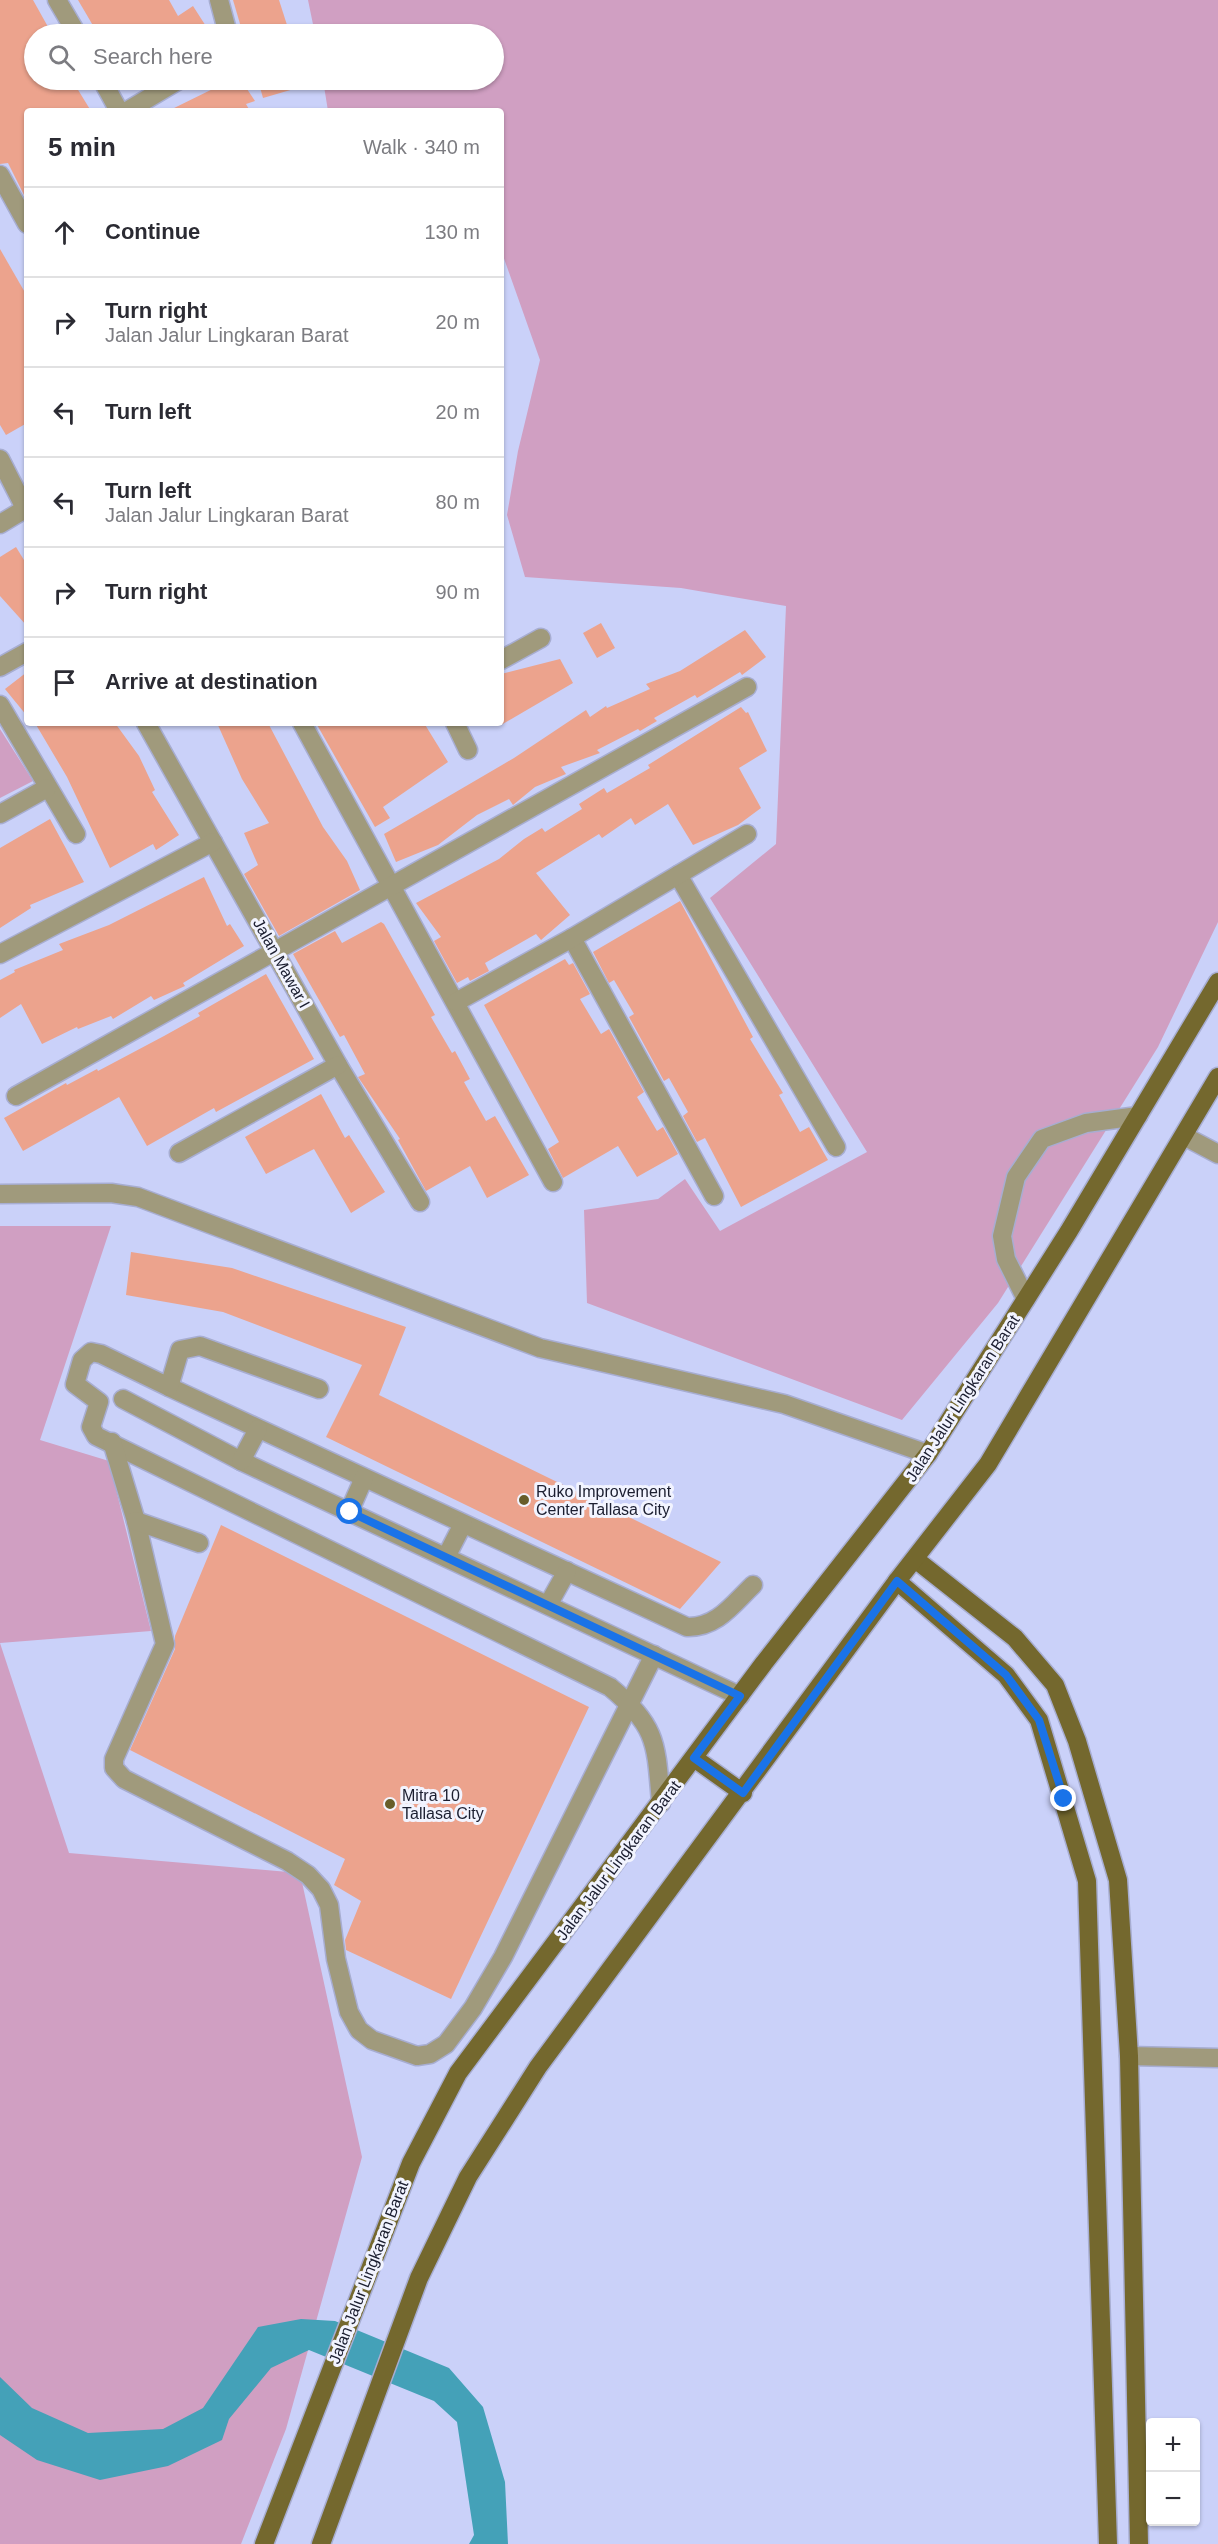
<!DOCTYPE html>
<html lang="en">
<head>
<meta charset="utf-8">
<style>
  body { margin:0; font-family:Arial,sans-serif; background:#f2f2f3; color:#2b2b33 }
  .controls { position:absolute; right:18px; bottom:18px; display:grid; overflow:hidden; border-radius:6px; box-shadow:0 2px 4px #0004 }
  .controls button { width:54px; height:54px; display:grid; place-items:center; padding:0; border:0; border-bottom:2px solid #e1e1e2; background:#fff; color:#2b2b33; font:30px sans-serif }
  .stop { position:absolute; width:18px; height:18px; margin:-14px; border:4px solid #1a73e8; border-radius:50%; background:#fff }
  .stop.end { background:#1a73e8; border-color:#fff; box-shadow:0 2px 6px #0008 }
  .list { margin:0; padding:0; list-style:none }
  h2 { display:flex; justify-content:space-between; align-items:center; height:78px; margin:0; padding:0 24px; font-size:26px }
  h2 small { font-size:20px; font-weight:400; color:#7c7c81 }
  .list li { display:grid; grid-template-columns:39px 1fr auto; gap:18px; align-items:center; box-sizing:border-box; height:90px; padding:0 24px; border-top:2px solid #e1e1e2 }
  .list b { display:block; font-size:22px; white-space:nowrap }
  .list p { margin:0; font-size:20px; white-space:nowrap; color:#7c7c81 }
  .list em { font-size:20px; font-style:normal; color:#7c7c81 }
  .icon { flex:none; width:33px; height:33px; fill:none; stroke:currentColor; stroke-width:2; stroke-linecap:round; stroke-linejoin:round }
  .map { position:relative; flex:none; width:1218px; height:2544px; overflow:hidden }
  .search { position:absolute; background:#fff; box-shadow:0 2px 4px #0004; left:24px; top:24px; width:480px; height:66px; display:flex; align-items:center; gap:15px; box-sizing:border-box; padding:0 21px; border-radius:33px; color:#7c7c81; font-size:22px }
  .panel { position:absolute; background:#fff; box-shadow:0 2px 4px #0004; left:24px; top:108px; width:480px; height:618px; border-radius:6px }
  .map>svg:first-child { display:block }
</style>
</head>
<body>
<div class="map">
<svg width="1218" height="2544" viewBox="0 0 1218 2544">
  <rect width="100%" height="100%" fill="#cad1f9"/>
  <!-- green -->
  <g fill="#d09fc2">
    <polygon points="308,0 1218,0 1218,922 1158,1047 998,1303 902,1420 587,1303 584,1210 658,1199 685,1179 720,1231 867,1152 710,898 776,844 786,606 681,588 525,577 507,515 518,451 540,360 501,250 501,111 328,111 323,80 494,80 494,34 315,34"/>
    <polygon points="0,729 33,781 0,798"/>
    <polygon points="0,1226 111,1226 40,1440 109,1461 151,1631 0,1643 69,1853 300,1873 362,2157 286,2429 241,2544 0,2544"/>
  </g>
  <!-- water -->
  <polygon fill="#44a1b8" points="301,2319 335,2321 449,2368 483,2407 505,2482 508,2544 469,2544 474,2535 457,2422 434,2401 309,2350 271,2368 229,2419 222,2440 168,2466 100,2480 37,2460 0,2435 0,2377 32,2408 88,2433 163,2429 203,2408 258,2327"/>
  <!-- building -->
  <g fill="#eca38d">
    <polygon points="0,0 33,0 52,34 34,34 34,80 72,80 91,111 27,111 27,201 8,163 0,164"/>
    <polygon points="78,0 169,0 178,16 193,6 211,34 98,34"/>
    <polygon points="233,0 279,0 287,25 258,34 243,34"/>
    <polygon points="231,80 241,80 255,101 246,104 250,111 168,111"/>
    <polygon points="258,80 311,80 311,84 263,98"/>
    <polygon points="0,249 27,296 27,423 6,435 0,425"/>
    <polygon points="16,547 27,565 27,626 0,596 0,557"/>
    <polygon points="601,623 615,648 597,658 583,633"/>
    <polygon points="745,630 766,657 742,675 740,672 697,698 695,695 654,718 657,721 640,731 638,729 597,750 600,753 561,767 566,774 535,787 513,805 509,799 477,815 438,845 396,862 384,834 514,758 586,710 590,717 606,706 607,708 650,689 646,684 680,671"/>
    <polygon points="560,659 573,683 501,725 501,674"/>
    <polygon points="27,672 27,716 5,689"/>
    <polygon points="741,707 746,713 748,712 767,751 739,768 761,808 738,825 693,845 668,804 635,825 631,818 602,838 599,834 536,873 570,915 541,940 536,934 485,963 489,971 470,981 468,977 457,983 434,941 441,937 416,903 499,859 524,839 542,828 545,832 582,809 579,804 604,788 607,793 650,768 648,765"/>
    <polygon points="35,723 115,723 139,756 155,790 152,792 179,835 156,850 153,844 110,868 67,777"/>
    <polygon points="217,723 268,723 323,827 347,861 360,890 279,936 244,874 258,865 244,833 269,823 242,779"/>
    <polygon points="316,723 424,723 448,762 383,807 390,818 375,827"/>
    <polygon points="50,819 84,882 30,905 31,908 0,928 0,848"/>
    <polygon points="204,877 227,926 230,924 244,946 183,983 185,986 154,1000 151,996 113,1019 111,1016 78,1029 77,1027 42,1044 21,1004 0,1018 0,980 15,972 14,970 63,950 59,944 109,925"/>
    <polygon points="680,901 753,1037 750,1039 783,1093 779,1095 800,1132 809,1127 828,1160 741,1207 705,1138 697,1142 683,1116 688,1112 669,1078 664,1081 629,1017 634,1014 614,980 609,983 593,952"/>
    <polygon points="381,922 384,924 435,1015 431,1017 452,1053 455,1051 470,1079 464,1082 486,1121 495,1116 529,1175 487,1198 470,1166 426,1191 398,1140 400,1139 358,1077 365,1074 344,1035 340,1037 293,954 335,931 342,943"/>
    <polygon points="565,959 569,965 573,963 590,994 580,999 601,1034 609,1029 644,1092 637,1097 657,1131 663,1127 678,1154 637,1177 618,1146 563,1178 548,1149 559,1142 484,1005"/>
    <polygon points="266,974 314,1059 216,1112 214,1108 147,1146 119,1097 23,1151 4,1118 66,1083 67,1085 97,1069 98,1071 164,1036 200,1016 198,1013"/>
    <polygon points="321,1094 345,1138 349,1135 385,1192 351,1213 314,1149 266,1174 245,1137"/>
    <polygon points="131,1252 232,1268 406,1327 379,1395 721,1562 680,1609 326,1437 362,1365 223,1312 126,1295"/>
    <polygon points="221,1525 589,1707 451,1999 346,1950 345,1940 361,1901 334,1885 345,1859 130,1750 175,1649 175,1636"/>
  </g>
  <g fill="none" stroke-linecap="round" stroke-linejoin="round">
    <!-- minor casing -->
    <g stroke="#a7add1" stroke-width="21">
      <g id="minor">
        <polyline points="57,0 77,34"/>
        <polyline points="219,0 228,34"/>
        <polyline points="102,80 119,111"/>
        <polyline points="127,111 179,80"/>
        <polyline points="0,175 27,224"/>
        <polyline points="0,459 27,512"/>
        <polyline points="0,524 25,509"/>
        <polyline points="501,660 541,638"/>
        <polyline points="0,667 27,652"/>
        <polyline points="0,705 76,834"/>
        <polyline points="146,723 338,1065 420,1202"/>
        <polyline points="302,723 553,1182"/>
        <polyline points="455,723 468,750"/>
        <polyline points="0,814 47,788"/>
        <polyline points="678,875 836,1147"/>
        <polyline points="572,938 714,1196"/>
        <polyline points="0,954 213,842"/>
        <polyline points="456,1002 572,938 747,834"/>
        <polyline points="16,1096 747,687"/>
        <polyline points="1184,1136 1218,1154"/>
        <polyline points="179,1153 338,1065"/>
        <polyline points="0,1194 111,1193 138,1197 540,1348 784,1404 928,1454"/>
        <polyline points="1026,1299 1006,1259 1002,1236 1016,1177 1042,1139 1086,1123 1138,1116"/>
        <path d="M 169,1387 L 687,1627 C 717,1628 733,1604 753,1585"/>
        <path d="M 319,1389 L 200,1346 L 180,1350 L 169,1387 L 101,1354 L 91,1352 L 82,1360 L 75,1384 L 99,1402 L 91,1427 L 96,1436 L 610,1687 C 658,1727 656,1744 661,1803"/>
        <polyline points="123,1399 241,1461 740,1696"/>
        <polyline points="112,1442 136,1521 165,1644 114,1759 114,1768 124,1779 287,1861 308,1875 321,1889 329,1905 336,1959 349,2012 359,2030 372,2040 417,2056 430,2054 446,2044 473,2008 503,1957 654,1655"/>
        <polyline points="241,1461 258,1429"/>
        <polyline points="349,1512 364,1478"/>
        <polyline points="136,1521 199,1543"/>
        <polyline points="446,1557 463,1524"/>
        <polyline points="548,1605 567,1571"/>
        <polyline points="1129,2056 1218,2058"/>
      </g>
    </g>
    <!-- major casing -->
    <g stroke="#a7add1" stroke-width="21">
      <g id="major">
        <polyline points="915,1559 1015,1638 1055,1685 1077,1741 1118,1880 1129,2056 1139,2544"/>
        <polyline points="897,1581 1006,1675 1039,1720 1087,1881 1108,2544"/>
        <polyline points="694,1758 743,1793"/>
        <polyline points="264,2544 411,2163 458,2073 764,1663 928,1454 1069,1231 1218,982"/>
        <polyline points="321,2544 419,2278 468,2177 538,2067 897,1581 988,1464 1218,1077"/>
      </g>
    </g>
    <!-- minor -->
    <use href="#minor" stroke="#a09a7c" stroke-width="18"/>
    <!-- major -->
    <use href="#major" stroke="#74682e" stroke-width="18"/>
  </g>
  <g fill="none" stroke-linecap="round" stroke-linejoin="round">
    <!-- route -->
    <polyline stroke="#1a73e8" stroke-width="8" points="350,1512 740,1696 694,1758 743,1793 897,1581 1006,1675 1039,1720 1064,1799"/>
  </g>
  <!-- markers -->
  <g fill="#685d2a" stroke="#f2f4ff" stroke-width="2">
    <circle cx="524" cy="1500" r="6"/>
    <circle cx="390" cy="1804" r="6"/>
  </g>
  <g text-anchor="middle" stroke-width="6" stroke-linejoin="round" paint-order="stroke">
    <!-- street labels -->
    <g font-size="16" fill="#1b1e30" stroke="#f2f4ff">
      <text transform="translate(282 963) rotate(61)" y="6">Jalan Mawar I</text>
      <text transform="translate(962 1398) rotate(-57)" y="6">Jalan Jalur Lingkaran Barat</text>
      <text transform="translate(618 1860) rotate(-53)" y="6">Jalan Jalur Lingkaran Barat</text>
      <text transform="translate(368 2272) rotate(-69)" y="6">Jalan Jalur Lingkaran Barat</text>
    </g>
    <!-- poi labels -->
    <g font-size="16" fill="#1b1e30" stroke="#f2f4ff" text-anchor="start">
      <text x="536" y="1497">Ruko Improvement<tspan x="536" dy="18">Center Tallasa City</tspan></text>
      <text x="402" y="1801">Mitra 10<tspan x="402" dy="18">Tallasa City</tspan></text>
    </g>
  </g>
</svg>
<div class="controls">
<button>+</button>
<button>−</button>
</div>
<div class="stop" style="left:350px;top:1512px"></div>
<div class="stop end" style="left:1064px;top:1799px"></div>
<div class="search"><svg class="icon" aria-label="search" viewBox="0 0 24 24"><circle cx="10" cy="10" r="6"/><path d="M15 15l6 6"/></svg>Search here</div>
<section class="panel">
<h2>5 min<small>Walk · 340 m</small></h2>
<ul class="list">
<li><svg class="icon" aria-label="ahead" viewBox="0 0 24 24"><path d="M12 20V5M6 11l6-6 6 6"/></svg><div><b>Continue</b></div><em>130 m</em></li>
<li><svg class="icon" aria-label="right" viewBox="0 0 24 24"><path d="M7 20v-9h11M14 6l5 5-5 5"/></svg><div><b>Turn right</b><p>Jalan Jalur Lingkaran Barat</p></div><em>20 m</em></li>
<li><svg class="icon" aria-label="left" viewBox="0 0 24 24"><path d="M17 20v-9H6M10 6l-5 5 5 5"/></svg><div><b>Turn left</b></div><em>20 m</em></li>
<li><svg class="icon" aria-label="left" viewBox="0 0 24 24"><path d="M17 20v-9H6M10 6l-5 5 5 5"/></svg><div><b>Turn left</b><p>Jalan Jalur Lingkaran Barat</p></div><em>80 m</em></li>
<li><svg class="icon" aria-label="right" viewBox="0 0 24 24"><path d="M7 20v-9h11M14 6l5 5-5 5"/></svg><div><b>Turn right</b></div><em>90 m</em></li>
<li><svg class="icon" aria-label="arrive" viewBox="0 0 24 24"><path d="M6 21V4h12l-3 4 3 4H6"/></svg><div><b>Arrive at destination</b></div></li>
</ul>
</section>
</div>
</body>
</html>
